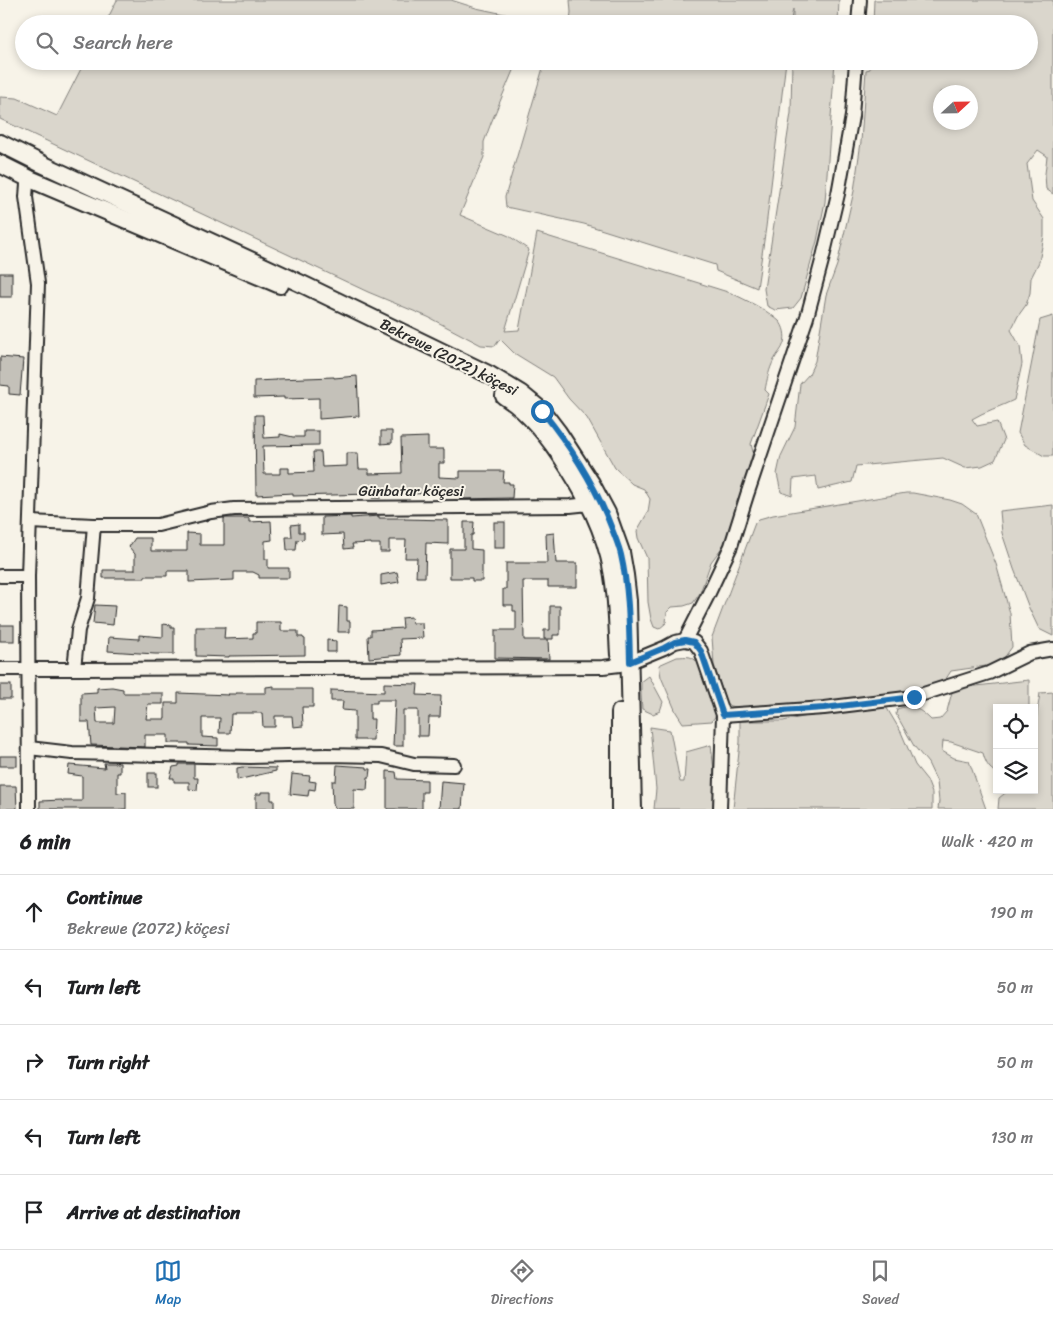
<!DOCTYPE html>
<html lang="en">
<head>
<meta charset="utf-8">
<style>
  body { margin:0; font-family:Sriracha,sans-serif; background:#f6f6f6; color:#202124 }
  .controls { position:absolute; right:15px; bottom:15px; display:grid; overflow:hidden; border-radius:0px; box-shadow:0 2px 8px #0003 }
  .controls button { width:45px; height:45px; display:grid; place-items:center; padding:0; border:0; border-bottom:1px solid #e0e0e0; background:#fff; color:#202124; font:25px sans-serif }
  .compass { position:absolute; left:933px; top:85px; width:45px; height:45px; border-radius:50%; background:#fff; box-shadow:0 2px 8px #0003; rotate:68deg }
  .stop { position:absolute; width:15px; height:15px; margin:-11px; border:4px solid #1f6fb2; border-radius:50%; background:#fff }
  .stop.end { background:#1f6fb2; border-color:#fff; box-shadow:0 1px 5px #0008 }
  .list { margin:0; padding:0; list-style:none }
  h2 { display:flex; justify-content:space-between; align-items:center; height:65px; margin:0; padding:0 20px; font-size:21px }
  h2 small { font-size:16px; font-weight:400; color:#757577 }
  .list li { display:grid; grid-template-columns:32px 1fr auto; gap:15px; align-items:center; box-sizing:border-box; height:75px; padding:0 20px; border-top:1px solid #e0e0e0 }
  .list b { display:block; font-size:19px; white-space:nowrap }
  .list p { margin:0; font-size:16px; white-space:nowrap; color:#757577 }
  .list em { font-size:16px; font-style:normal; color:#757577 }
  .icon { flex:none; width:28px; height:28px; fill:none; stroke:currentColor; stroke-width:2; stroke-linecap:round; stroke-linejoin:round }
  .map { position:relative; flex:none; width:1053px; height:809px; overflow:hidden }
  .search { position:absolute; background:#fff; box-shadow:0 2px 8px #0003; left:15px; right:15px; top:15px; height:55px; display:flex; align-items:center; gap:12px; box-sizing:border-box; padding:0 18px; border-radius:28px; color:#757577; font-size:19px }
  .sheet { height:440px; background:#fff }
  nav { display:flex; justify-content:space-around; align-items:center; box-sizing:border-box; height:70px; border-top:1px solid #e0e0e0; background:#fff; font-size:14px; color:#757577 }
  nav a { display:grid; justify-items:center; gap:2px }
  nav .on { color:#1f6fb2 }
  .map>svg:first-child { display:block }
</style>
</head>
<body>
<div class="map">
<svg width="1053" height="809" viewBox="0 0 1053 809">
  <rect width="100%" height="100%" fill="#f7f3e8"/>
  <filter id="ink" filterUnits="userSpaceOnUse"><feTurbulence type="fractalNoise" baseFrequency=".02" numOctaves="2"/><feDisplacementMap in="SourceGraphic" scale="10" xChannelSelector="R" yChannelSelector="G"/><feConvolveMatrix kernelMatrix="1 2 1 2 8 2 1 2 1" color-interpolation-filters="sRGB"/></filter>
  <g filter="url(#ink)">
    <!-- green -->
    <g fill="#dad6cc" stroke="#82807c" fill-rule="evenodd">
      <polygon points="117,0 451,0 476,8 518,17 526,20 528,24 105,24"/>
      <polygon points="570,0 839,0 838,24 793,24 793,9 790,24 570,24 571,12"/>
      <path d="M 874,0 L 1053,0 L 1053,194 L 1046,189 L 1045,174 L 1047,156 L 1038,150 L 1027,164 L 1032,201 L 1044,219 L 1044,236 L 1039,262 L 1031,278 L 1030,293 L 1026,305 L 1018,316 L 1011,330 L 1020,346 L 1022,364 L 1014,400 C 1000,407 985,411 972,419 L 977,426 L 997,422 L 1004,440 L 995,460 L 982,466 L 965,468 L 943,458 L 856,466 L 852,482 L 818,490 L 816,476 L 793,479 L 792,496 L 781,492 L 777,474 L 781,456 L 795,427 L 800,384 L 809,374 L 815,361 L 826,295 L 837,265 L 854,191 L 861,142 L 866,70 L 870,69 L 870,61 L 1029,61 L 1029,24 L 873,24 ZM 940,92 L 970,92 L 970,122 L 940,122 Z"/>
      <path d="M 85,61 L 517,61 L 491,123 L 484,142 L 484,157 L 460,215 L 509,236 L 529,250 L 505,331 L 519,330 L 537,233 L 731,293 C 746,300 767,310 779,321 C 784,326 786,336 784,343 C 782,350 777,354 774,360 C 769,369 767,380 765,390 L 769,394 L 751,444 L 753,452 L 729,538 L 711,562 L 700,593 L 693,603 L 684,606 L 672,607 L 667,612 L 666,623 L 659,629 L 654,627 L 651,619 L 648,602 L 647,558 L 638,538 L 637,531 L 648,512 L 650,499 L 644,489 L 632,484 L 615,468 L 587,418 L 569,399 L 553,377 L 514,353 L 500,339 L 495,346 L 481,345 L 428,317 L 368,292 L 0,119 L 0,97 L 17,98 L 57,116 Z"/>
      <polygon points="545,61 786,61 766,227 757,288 716,271 715,265 584,224 506,207 505,197"/>
      <polygon points="792,61 835,61 825,202 817,241 801,298 793,308 775,310 767,306 764,289 791,113"/>
      <polygon points="1053,316 1053,456 1044,456 1025,445 1018,433 1040,320"/>
      <polygon points="906,493 913,493 950,500 962,504 976,514 996,564 1010,613 1012,647 1004,658 993,665 951,671 942,685 928,690 823,703 736,707 730,706 726,703 714,665 712,637 755,523 759,519 773,515"/>
      <polygon points="1053,505 1053,636 1039,629 1029,608 1014,569 1002,533 1000,511"/>
      <path d="M 677,657 C 681,657 686,656 690,657 C 707,663 712,699 716,715 L 712,721 L 683,723 L 676,712 L 661,677 L 659,665 Z"/>
      <polygon points="649,676 663,702 660,711 653,714 642,709 641,694 641,682"/>
      <path d="M 1029,680 L 1029,708 L 997,708 L 997,773 C 988,769 985,761 983,753 L 951,742 L 943,741 L 942,751 L 954,758 L 969,761 L 986,809 L 938,809 L 939,801 L 937,782 L 928,763 L 914,746 L 896,714 L 897,709 C 912,704 920,709 931,720 L 940,719 L 947,711 L 952,692 L 959,688 Z"/>
      <polygon points="1053,692 1053,809 998,809 999,798 1009,790 1034,790 1034,735 1040,693"/>
      <polygon points="885,705 901,732 915,765 927,780 932,793 932,809 733,809 740,742 740,721 783,721 828,712"/>
      <polygon points="650,727 670,730 680,782 684,782 686,752 711,745 714,770 713,809 654,809 656,789"/>
    </g>
    <!-- building -->
    <g fill="#c4c1b9" stroke="#2b2b2b" fill-rule="evenodd">
      <rect x="0" y="273" width="12" height="24"/>
      <polygon points="0,357 23,359 20,395 9,394 9,386 0,385"/>
      <polygon points="357,376 359,416 319,419 319,398 284,399 284,397 254,398 254,381 277,380 277,379 334,377 334,378"/>
      <polygon points="255,415 263,415 264,438 280,437 280,434 293,437 304,437 304,431 319,431 319,445 263,446 264,474 280,474 280,468 289,468 289,473 314,472 313,452 321,452 322,467 347,466 347,453 358,453 359,469 369,469 369,474 402,473 401,438 428,437 428,449 444,449 444,463 439,463 439,477 460,478 460,471 504,471 503,482 509,482 509,484 513,484 512,498 460,499 460,494 439,493 380,495 381,498 372,498 372,494 293,496 293,493 256,495"/>
      <polygon points="381,431 392,431 392,443 381,444"/>
      <polygon points="351,516 351,518 379,516 379,518 404,518 404,519 448,520 448,544 426,543 425,577 416,577 417,558 405,558 406,540 389,540 389,552 380,552 380,544 371,544 371,543 352,544 353,548 344,549 343,534 322,535 322,517"/>
      <polygon points="224,518 249,518 249,522 271,521 272,540 265,541 265,559 268,559 268,568 289,568 289,578 259,578 259,575 253,572 234,572 234,580 189,582 189,571 167,571 167,576 145,576 145,578 103,578 103,570 135,570 135,554 129,547 135,538 151,538 151,551 187,551 187,533 200,534 200,545 224,545"/>
      <polygon points="464,522 474,522 473,535 471,535 471,549 482,550 482,581 472,581 472,578 450,578 450,549 464,549"/>
      <rect x="494" y="522" width="11" height="26"/>
      <polygon points="299,524 299,532 304,532 304,539 297,540 296,550 287,550 286,537 292,537 291,525"/>
      <polygon points="554,533 556,563 577,563 577,587 548,587 548,581 523,581 524,640 548,640 549,659 495,658 495,630 516,630 516,611 513,611 513,605 503,605 503,589 506,589 506,563 547,563 546,534"/>
      <polygon points="397,572 399,582 381,585 381,575"/>
      <polygon points="95,605 115,606 113,625 93,623"/>
      <polygon points="339,606 347,607 347,621 350,621 350,632 338,632"/>
      <polygon points="550,606 560,606 560,635 553,635 553,639 544,639 544,630 550,630"/>
      <polygon points="411,617 412,623 422,623 423,638 400,639 401,655 369,658 368,636 371,636 371,630 403,628 402,618"/>
      <polygon points="256,622 281,622 281,631 298,631 298,637 303,637 303,638 305,639 305,655 229,656 229,657 196,656 196,627 225,627 224,639 253,638 253,633 256,633"/>
      <polygon points="163,624 171,625 171,628 174,628 174,654 155,654 108,651 109,637 139,639 139,635 163,637"/>
      <rect x="0" y="625" width="14" height="16"/>
      <polygon points="327,640 336,641 336,652 327,652"/>
      <polygon points="384,683 418,684 417,695 441,696 440,717 429,717 428,736 418,736 418,710 403,710 403,746 393,746 395,700 377,700 377,703 370,703 370,719 374,719 373,740 355,740 355,711 342,710 343,701 331,701 331,690 384,692"/>
      <rect x="0" y="685" width="11" height="14"/>
      <path d="M 274,686 L 274,689 L 313,689 L 313,707 L 302,707 L 303,726 L 293,727 L 292,716 L 275,716 L 275,727 L 263,727 L 262,713 L 235,713 L 235,714 L 231,714 L 230,733 L 219,733 L 220,718 L 202,718 L 202,737 L 218,738 L 218,746 L 189,745 L 189,743 L 168,743 L 168,735 L 145,735 L 145,747 L 91,745 L 89,722 L 81,722 L 81,693 L 97,692 L 97,688 L 112,687 L 123,689 L 123,693 L 163,693 L 163,704 L 148,704 L 146,719 L 165,719 L 165,703 L 178,703 L 178,693 L 229,695 L 228,694 L 236,694 L 236,693 L 266,693 L 266,687 ZM 115,707 L 114,723 L 97,723 L 96,708 Z"/>
      <rect x="0" y="756" width="17" height="10"/>
      <polygon points="104,763 120,763 120,773 117,773 117,793 126,792 126,809 40,809 40,801 62,800 62,801 82,801 82,776 68,774 69,765 105,768"/>
      <polygon points="179,764 194,764 194,778 198,778 197,790 189,789 189,782 174,782 174,778 170,778 173,767 179,766"/>
      <polygon points="337,765 367,767 367,769 371,769 370,777 368,777 367,790 354,789 354,809 335,809 333,804 332,781 336,781"/>
      <polygon points="242,767 276,768 276,771 237,780 237,768"/>
      <polygon points="387,771 396,772 397,779 427,780 427,792 422,792 422,809 387,809"/>
      <rect x="148" y="773" width="9" height="14"/>
      <polygon points="292,774 310,776 309,781 316,782 315,790 309,789 308,796 290,794"/>
      <polygon points="441,781 464,783 462,809 439,809"/>
      <polygon points="0,786 16,786 17,809 0,809"/>
      <polygon points="261,792 271,792 271,800 274,800 274,809 256,809 256,794 261,794"/>
    </g>
    <g fill="none" stroke-linecap="round" stroke-linejoin="round">
      <!-- minor casing -->
      <g stroke="#2b2b2b" stroke-width="16">
        <g id="minor">
          <polyline points="858,24 860,0"/>
          <polyline points="30,522 94,525 158,525 211,512 234,509 570,506 589,504"/>
          <polyline points="0,576 28,576"/>
          <polyline points="685,640 708,595 731,546 747,495 807,317 823,257 838,194 852,116 856,61"/>
          <polyline points="630,662 664,648 675,642 685,640 694,642 701,651 723,715 720,809"/>
          <polyline points="0,669 74,669 603,667 620,665"/>
          <polyline points="74,669 78,630 88,598 94,525"/>
          <polyline points="723,715 824,708 914,697 989,673 1030,653 1053,649"/>
          <polyline points="29,748 72,753 250,757 326,755 381,756 414,764 454,765"/>
          <polyline points="29,809 28,576 38,283 26,197 27,184 30,179"/>
        </g>
      </g>
      <!-- major casing -->
      <g stroke="#2b2b2b" stroke-width="20">
        <g id="major">
          <polyline points="0,143 42,164 304,285 490,375 520,393 542,411 558,432 591,483 607,513 621,552 625,575 628,601 633,809"/>
          <polyline points="0,164 30,179 280,285"/>
          <path d="M 504,396 C 549,424 596,505 609,556 C 617,588 617,623 619,655"/>
          <polyline points="620,809 620,712"/>
        </g>
      </g>
      <!-- minor -->
      <use href="#minor" stroke="#f7f3e8" stroke-width="12"/>
      <!-- major -->
      <use href="#major" stroke="#f7f3e8" stroke-width="16"/>
    </g>
  </g>
  <g fill="none" stroke-linecap="round" stroke-linejoin="round" filter="url(#ink)">
    <!-- route -->
    <path stroke="#1f6fb2" stroke-width="6" d="M 542,411 C 571,447 596,486 612,529 C 615,537 619,546 621,555 C 629,590 629,625 630,662 L 664,648 L 675,642 L 685,640 L 694,642 L 701,651 L 723,715 L 824,708 L 914,697"/>
  </g>
  <g text-anchor="middle" stroke-width="4" stroke-linejoin="round" paint-order="stroke">
    <!-- street labels -->
    <g font-size="15" fill="#2b2b2b" stroke="#f7f3e8">
      <text transform="translate(449 357) rotate(27)" y="5">Bekrewe (2072) köçesi</text>
      <text x="411" y="496">Günbatar köçesi</text>
    </g>
  </g>
</svg>
<div class="controls">
<button><svg class="icon" aria-label="locate" viewBox="0 0 24 24"><circle cx="12" cy="12" r="6"/><path d="M12 2v4M12 18v4M2 12h4M18 12h4"/></svg></button>
<button><svg class="icon" aria-label="layers" viewBox="0 0 24 24"><path d="M12 4l9 5-9 5-9-5zM3 14l9 5 9-5"/></svg></button>
</div>
<svg class="compass" viewBox="-18 -18 36 36"><path d="M0-13l5 13h-10z" fill="#e53935"/><path d="M0 13l5-13h-10z" fill="#757577"/></svg>
<div class="stop" style="left:542px;top:411px"></div>
<div class="stop end" style="left:914px;top:697px"></div>
<div class="search"><svg class="icon" aria-label="search" viewBox="0 0 24 24"><circle cx="10" cy="10" r="6"/><path d="M15 15l6 6"/></svg>Search here</div>
</div>
<section class="sheet">
<h2>6 min<small>Walk · 420 m</small></h2>
<ul class="list">
<li><svg class="icon" aria-label="ahead" viewBox="0 0 24 24"><path d="M12 20V5M6 11l6-6 6 6"/></svg><div><b>Continue</b><p>Bekrewe (2072) köçesi</p></div><em>190 m</em></li>
<li><svg class="icon" aria-label="left" viewBox="0 0 24 24"><path d="M17 20v-9H6M10 6l-5 5 5 5"/></svg><div><b>Turn left</b></div><em>50 m</em></li>
<li><svg class="icon" aria-label="right" viewBox="0 0 24 24"><path d="M7 20v-9h11M14 6l5 5-5 5"/></svg><div><b>Turn right</b></div><em>50 m</em></li>
<li><svg class="icon" aria-label="left" viewBox="0 0 24 24"><path d="M17 20v-9H6M10 6l-5 5 5 5"/></svg><div><b>Turn left</b></div><em>130 m</em></li>
<li><svg class="icon" aria-label="arrive" viewBox="0 0 24 24"><path d="M6 21V4h12l-3 4 3 4H6"/></svg><div><b>Arrive at destination</b></div></li>
</ul>
</section>
<nav>
<a class="on"><svg class="icon" aria-label="map" viewBox="0 0 24 24"><path d="M3 6l6-2 6 2 6-2v14l-6 2-6-2-6 2zM9 4v14M15 6v14"/></svg>Map</a>
<a><svg class="icon" aria-label="directions" viewBox="0 0 24 24"><path d="M12 3l9 9-9 9-9-9zM9 14v-3h6M13 9l2 2-2 2"/></svg>Directions</a>
<a><svg class="icon" aria-label="saved" viewBox="0 0 24 24"><path d="M7 4h10v16l-5-4-5 4z"/></svg>Saved</a>
</nav>
</body>
</html>
